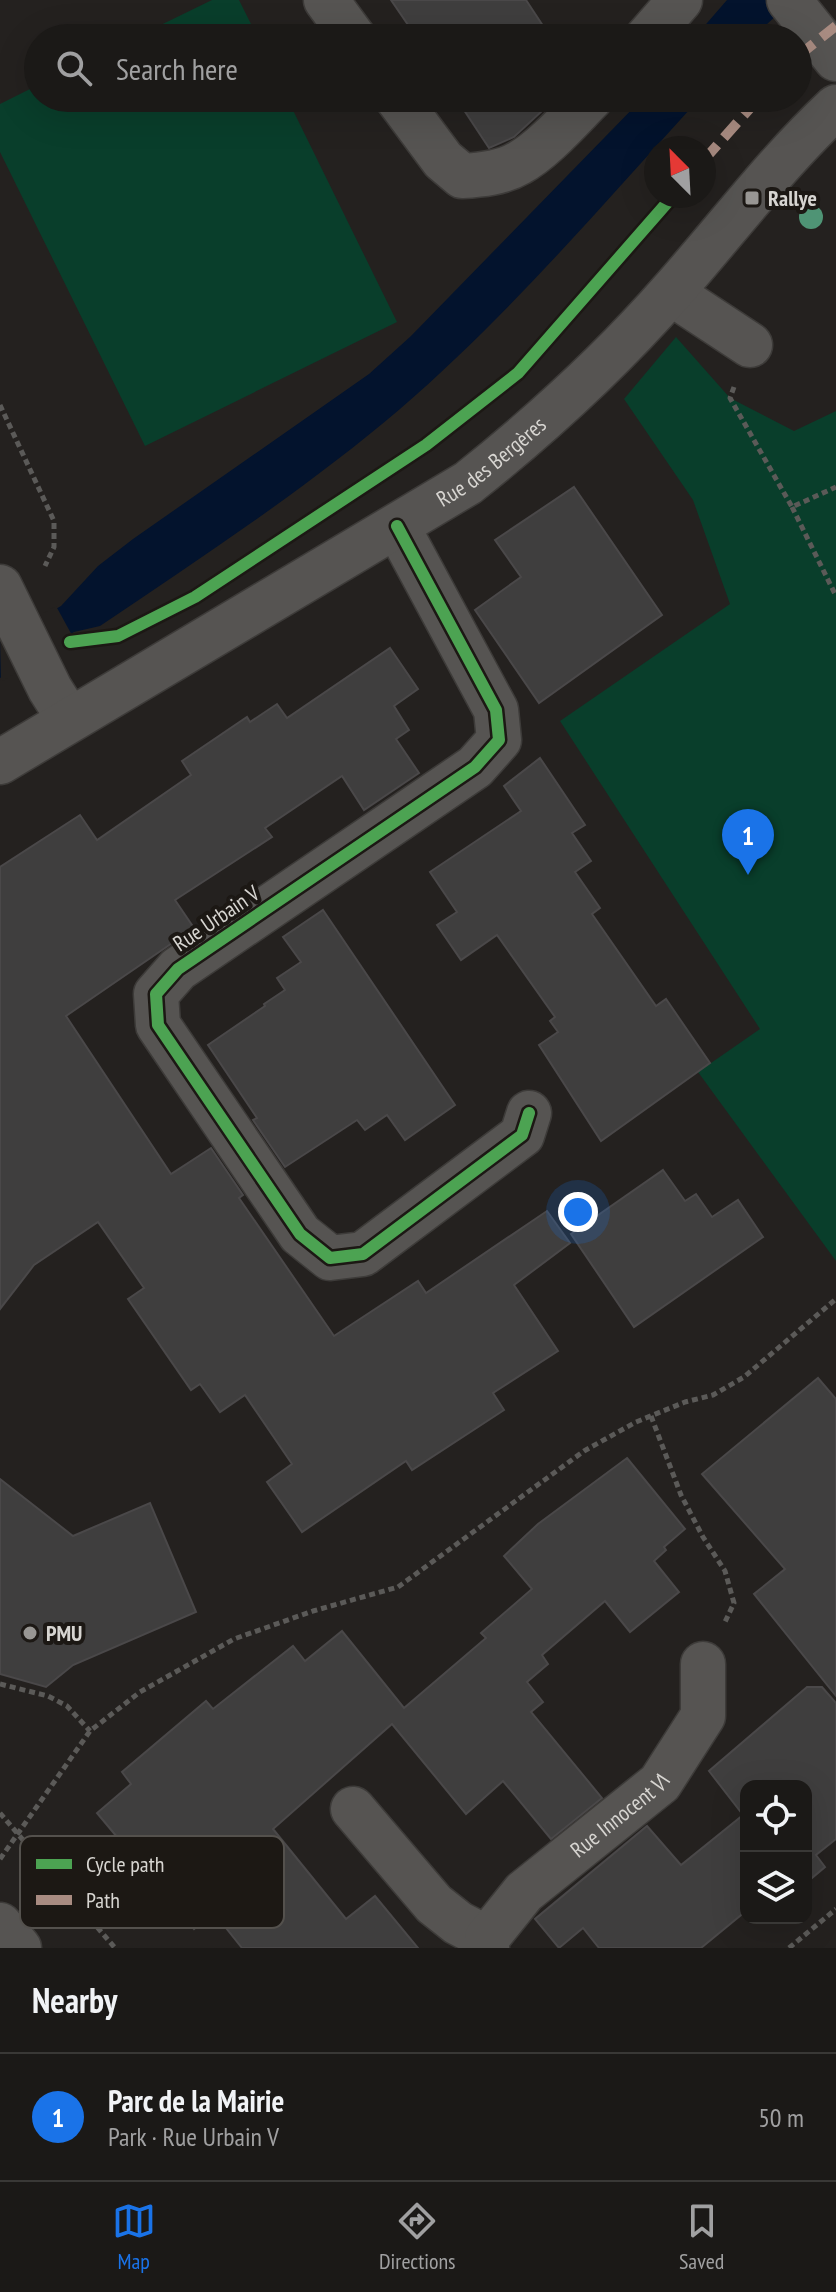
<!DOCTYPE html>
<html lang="en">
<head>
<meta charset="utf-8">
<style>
  body { margin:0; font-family:"PT Sans Narrow",sans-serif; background:#282624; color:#f1f3f6 }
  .controls { position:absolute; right:24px; bottom:24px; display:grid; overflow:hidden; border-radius:16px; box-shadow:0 8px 32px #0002 }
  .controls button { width:72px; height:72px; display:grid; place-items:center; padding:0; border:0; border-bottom:2px solid #393836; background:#1b1917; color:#f1f3f6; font:40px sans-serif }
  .compass { position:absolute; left:644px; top:136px; width:72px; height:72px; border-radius:50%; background:#1b1917; box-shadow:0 8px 32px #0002; rotate:336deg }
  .you { position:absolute; left:578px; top:1212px; width:28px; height:28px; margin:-20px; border:6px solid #fff; border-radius:50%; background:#1a73e8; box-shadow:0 0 0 12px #1a73e833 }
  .badge { display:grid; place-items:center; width:52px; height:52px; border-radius:50%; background:#1a73e8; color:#fff; font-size:26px; font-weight:700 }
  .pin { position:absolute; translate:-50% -66px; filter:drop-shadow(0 2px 4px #0008) }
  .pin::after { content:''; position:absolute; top:42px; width:28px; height:24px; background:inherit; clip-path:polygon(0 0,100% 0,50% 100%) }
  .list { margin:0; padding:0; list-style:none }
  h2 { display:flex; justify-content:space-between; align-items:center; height:104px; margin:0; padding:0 32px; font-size:34px }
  h2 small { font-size:26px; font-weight:400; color:#a0a0a1 }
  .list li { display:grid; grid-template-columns:52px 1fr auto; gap:24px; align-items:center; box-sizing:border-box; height:128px; padding:0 32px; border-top:2px solid #393836 }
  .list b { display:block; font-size:30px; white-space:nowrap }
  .list p { margin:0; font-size:26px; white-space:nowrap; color:#a0a0a1 }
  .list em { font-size:26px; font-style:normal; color:#a0a0a1 }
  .icon { flex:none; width:44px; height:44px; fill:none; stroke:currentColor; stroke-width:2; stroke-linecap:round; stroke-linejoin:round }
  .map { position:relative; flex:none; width:836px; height:1948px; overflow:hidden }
  .search { position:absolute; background:#1b1917; box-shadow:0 8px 32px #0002; left:24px; right:24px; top:24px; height:88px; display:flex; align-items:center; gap:20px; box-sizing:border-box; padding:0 28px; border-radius:44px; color:#a0a0a1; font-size:30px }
  .sheet { height:232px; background:#1b1917 }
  nav { display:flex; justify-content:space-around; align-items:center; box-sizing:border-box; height:112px; border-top:2px solid #393836; background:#1b1917; font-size:22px; color:#a0a0a1 }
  nav a { display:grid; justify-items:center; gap:4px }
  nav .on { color:#1a73e8 }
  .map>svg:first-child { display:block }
</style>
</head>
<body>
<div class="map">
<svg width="836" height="1948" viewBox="0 0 836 1948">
  <rect width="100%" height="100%" fill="#24211f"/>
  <!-- green -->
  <g fill="#093e2b">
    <polygon points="212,0 239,0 258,38 134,38"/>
    <polygon points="38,85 38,98 287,98 397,322 145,446 0,152 0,104"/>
    <polygon points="676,337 730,398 794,431 836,411 836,1261 698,1072 760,1029 560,721 730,604 693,500 624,399"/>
  </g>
  <!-- water -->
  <g fill="#03132d">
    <polygon points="727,0 793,0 752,38 694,38"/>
    <path d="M 643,98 L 700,98 C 603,204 509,315 400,409 C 306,489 202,557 100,626 L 74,632 L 0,678 L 0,640 L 61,606 L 98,566 L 133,539 L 369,374 L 411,336 Z"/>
  </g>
  <!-- pier -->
  <polygon fill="#24211f" points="56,606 73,637 1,682 0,638"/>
  <!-- building -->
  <g fill="#3f3e3e" stroke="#4a4849" stroke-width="2">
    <polygon points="391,0 526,0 551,38 417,38"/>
    <polygon points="456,98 556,98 514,137 489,148"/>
    <polygon points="574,487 662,615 539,703 475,610 521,577 495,540"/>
    <polygon points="390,648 418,689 394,706 409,730 396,739 419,773 364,810 342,776 265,828 272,837 175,900 194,928 66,1016 171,1174 211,1148 243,1195 239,1198 334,1336 418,1281 426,1293 547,1211 570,1243 514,1285 558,1351 493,1393 504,1410 412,1470 406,1461 302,1532 267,1482 292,1464 245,1395 220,1412 200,1384 191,1390 128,1299 144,1288 98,1222 34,1265 0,1309 0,867 80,815 97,840 191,775 182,761 247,717 250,722 277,704 287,718"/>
    <polygon points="540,758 585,825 572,833 591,861 575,872 600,908 592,914 656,1006 666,999 710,1063 601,1141 539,1045 558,1032 550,1021 555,1017 497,935 461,960 437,925 457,912 430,872 521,811 504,786"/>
    <polygon points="323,910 455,1105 405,1140 387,1115 365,1130 357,1120 285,1167 253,1120 257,1118 208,1045 265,1006 264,1004 285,990 277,978 301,962 283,937"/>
    <polygon points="663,1170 685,1201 696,1194 712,1217 738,1200 763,1237 634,1327 571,1234"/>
    <polygon points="818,1378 836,1399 836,1696 754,1594 785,1569 702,1474"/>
    <polygon points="627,1458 685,1529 664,1547 666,1550 654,1561 679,1592 630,1632 605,1601 542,1655 548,1664 527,1682 543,1702 531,1712 602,1798 551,1839 503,1781 466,1814 392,1724 273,1829 346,1919 375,1896 418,1948 242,1948 214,1913 194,1929 97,1813 131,1784 122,1772 206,1701 213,1709 293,1646 305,1661 342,1631 404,1708 486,1638 481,1633 532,1589 504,1556 538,1524"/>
    <polygon points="0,1479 73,1536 150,1503 196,1612 73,1665 46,1687 0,1674"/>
    <polygon points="807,1687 822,1687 836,1703 836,1839 816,1855 825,1867 806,1883 806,1786 746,1786 746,1911 701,1948 599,1948 583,1928 559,1948 535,1919 647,1826 681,1865 743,1815 709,1771"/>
  </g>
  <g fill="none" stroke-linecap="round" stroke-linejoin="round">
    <!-- minor casing -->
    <g stroke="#3d3b39" stroke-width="47">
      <g id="minor">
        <polyline points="326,0 354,38"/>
        <polyline points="789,0 836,59"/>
        <polyline points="647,38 680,0"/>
        <path d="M 397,98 L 443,160 L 462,176 C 481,175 502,173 519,163 C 543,150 571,118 591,98"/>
        <polyline points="671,293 750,345"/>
        <polyline points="397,526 496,710 499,740 475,767 178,969 156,994 158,1025 300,1234 330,1258 363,1254 522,1135 529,1113"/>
        <polyline points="0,587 50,689 69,719"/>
        <path id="s1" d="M 0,762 L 468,483 C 542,424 611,361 673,290 C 727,229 777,162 836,107"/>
        <polyline points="353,1809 434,1904 458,1923 487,1938"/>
        <polyline points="0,1925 19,1948"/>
        <path id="s2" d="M 487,1948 L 487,1938 L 524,1892 L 660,1783 L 703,1716 L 703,1664"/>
      </g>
    </g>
    <!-- path -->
    <g stroke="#5b5a58" stroke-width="5" stroke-dasharray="6 4" stroke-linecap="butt">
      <polyline points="734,387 730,398 792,507 836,487"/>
      <polyline points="0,405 54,521 54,547 45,566"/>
      <polyline points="792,507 836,596"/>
      <polyline points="651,1416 681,1495 703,1537 725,1571 734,1603 724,1624"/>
      <polyline points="0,1684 48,1696 67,1706 90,1731"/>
      <polyline points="0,1813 115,1948"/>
      <polyline points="0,1859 90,1731 140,1692 234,1639 313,1611 398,1587 584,1451 636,1422 685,1402 713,1395 744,1377 836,1299"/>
      <polyline points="789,1948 836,1909"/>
    </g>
    <!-- minor -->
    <use href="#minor" stroke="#565452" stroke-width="44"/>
    <!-- quiet -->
    <g stroke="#a88b81" stroke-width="10" stroke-dasharray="20 10" stroke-linecap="butt">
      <polyline points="798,56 836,26"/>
      <polyline points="704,160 759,98"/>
    </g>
    <!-- cycleway casing -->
    <g stroke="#1c1814" stroke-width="17">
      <g id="cycleway">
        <polyline points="397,526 496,710 499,740 475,767 178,969 156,994 158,1025 300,1234 330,1258 363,1254 522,1135 529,1113"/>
        <polyline points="70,642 118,636 195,597 426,445 518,373 673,196"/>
      </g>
    </g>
    <!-- cycleway -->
    <use href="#cycleway" stroke="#4ca352" stroke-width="12"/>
  </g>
  <!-- trees -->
  <circle fill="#4f9475" cx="811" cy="217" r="12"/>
  <!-- markers -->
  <g fill="#989693" stroke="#1c1814" stroke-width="3">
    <rect x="744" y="190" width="16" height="16" rx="4"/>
    <circle cx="30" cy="1633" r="8"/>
  </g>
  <g text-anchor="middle" stroke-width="8" stroke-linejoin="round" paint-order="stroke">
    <!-- poi labels -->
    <g font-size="22" font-weight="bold" fill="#d7d5d1" stroke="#1c1814" text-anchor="start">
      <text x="768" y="206">Rallye</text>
      <text x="46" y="1641">PMU</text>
    </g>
    <!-- street labels -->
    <g font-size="22" fill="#d7d5d1" stroke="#1c1814">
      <text dy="8" stroke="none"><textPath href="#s1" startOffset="576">Rue des Bergères</textPath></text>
      <text transform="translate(216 918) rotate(-34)" y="8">Rue Urbain V</text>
      <text dy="8" stroke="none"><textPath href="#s2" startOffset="192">Rue Innocent VI</textPath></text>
    </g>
  </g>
  <!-- legend -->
  <rect x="20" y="1836" width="264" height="92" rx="12" fill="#1c1814" stroke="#54514d" stroke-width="2"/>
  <rect x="36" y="1859" width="36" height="10" fill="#4ca352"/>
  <rect x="36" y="1895" width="36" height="10" fill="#a88b81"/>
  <g font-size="22" fill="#d7d5d1">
    <text x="86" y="1872">Cycle path</text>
    <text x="86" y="1908">Path</text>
  </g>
</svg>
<div class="controls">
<button><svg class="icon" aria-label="locate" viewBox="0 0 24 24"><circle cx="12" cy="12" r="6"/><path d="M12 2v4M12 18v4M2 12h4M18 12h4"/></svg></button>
<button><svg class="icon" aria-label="layers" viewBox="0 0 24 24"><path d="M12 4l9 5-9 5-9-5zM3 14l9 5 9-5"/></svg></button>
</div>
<svg class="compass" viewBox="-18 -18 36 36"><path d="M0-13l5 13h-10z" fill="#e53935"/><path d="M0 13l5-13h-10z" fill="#a0a0a1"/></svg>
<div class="you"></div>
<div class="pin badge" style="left:748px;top:875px">1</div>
<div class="search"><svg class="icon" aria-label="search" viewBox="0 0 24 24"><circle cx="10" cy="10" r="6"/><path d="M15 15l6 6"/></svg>Search here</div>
</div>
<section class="sheet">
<h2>Nearby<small></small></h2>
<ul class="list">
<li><span class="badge">1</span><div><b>Parc de la Mairie</b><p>Park · Rue Urbain V</p></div><em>50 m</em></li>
</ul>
</section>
<nav>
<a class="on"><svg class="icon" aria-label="map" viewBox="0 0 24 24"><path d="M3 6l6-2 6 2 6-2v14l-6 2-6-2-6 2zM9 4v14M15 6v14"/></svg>Map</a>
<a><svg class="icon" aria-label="directions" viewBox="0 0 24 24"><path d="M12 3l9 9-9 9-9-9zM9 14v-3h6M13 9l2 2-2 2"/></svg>Directions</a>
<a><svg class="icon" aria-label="saved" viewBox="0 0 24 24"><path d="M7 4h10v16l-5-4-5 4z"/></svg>Saved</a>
</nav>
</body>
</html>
